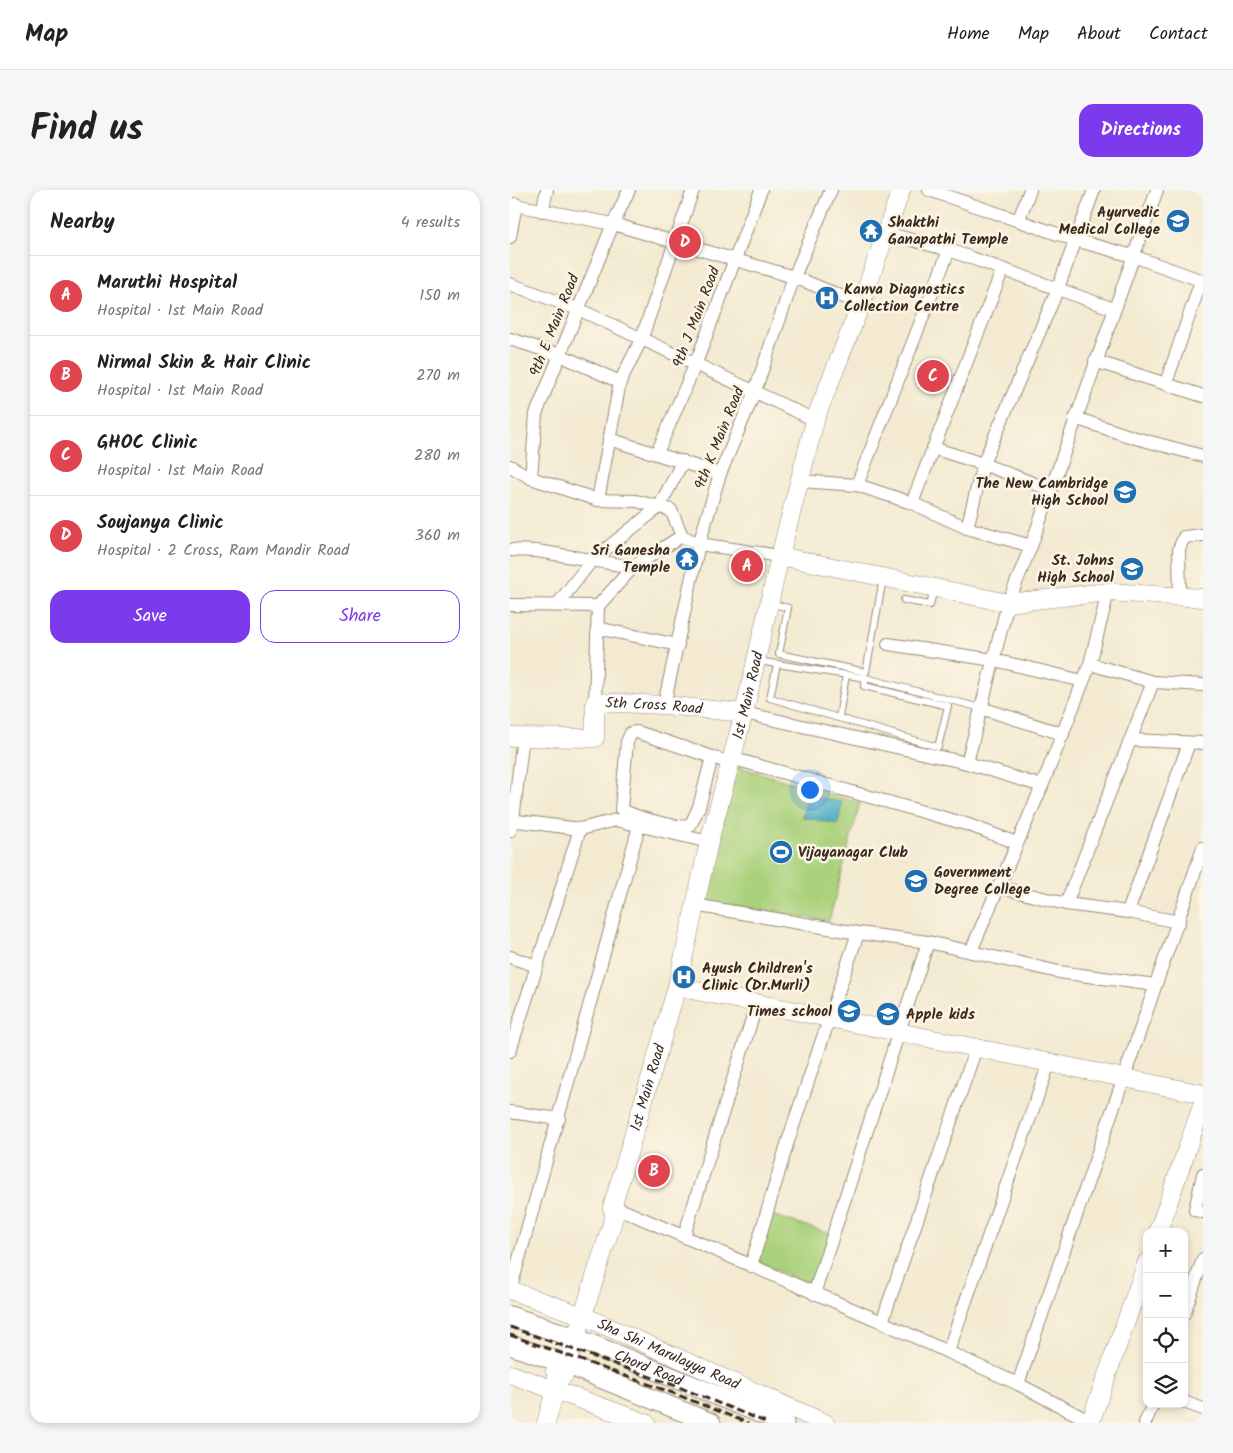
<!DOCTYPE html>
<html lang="en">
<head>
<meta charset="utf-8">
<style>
  body { margin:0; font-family:Kalam,sans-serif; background:#f6f6f6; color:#222 }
  .controls { position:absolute; right:15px; bottom:15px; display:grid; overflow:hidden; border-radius:10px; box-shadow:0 2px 8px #0003 }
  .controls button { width:45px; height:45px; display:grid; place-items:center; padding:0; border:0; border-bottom:1px solid #e0e0e0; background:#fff; color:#222; font:25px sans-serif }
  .you { position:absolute; left:299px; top:599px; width:18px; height:18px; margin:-12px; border:4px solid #fff; border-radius:50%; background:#1a73e8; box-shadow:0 0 0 8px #1a73e833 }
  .badge { display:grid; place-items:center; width:32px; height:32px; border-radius:50%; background:#7c3aed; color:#fff; font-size:16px; font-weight:700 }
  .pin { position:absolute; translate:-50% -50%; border:2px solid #fff; box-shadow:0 1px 5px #0006 }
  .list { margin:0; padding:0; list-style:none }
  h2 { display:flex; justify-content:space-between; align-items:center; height:65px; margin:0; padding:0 20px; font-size:21px }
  h2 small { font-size:16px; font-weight:400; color:#767676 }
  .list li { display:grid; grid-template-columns:32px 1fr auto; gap:15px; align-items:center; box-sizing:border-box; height:80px; padding:0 20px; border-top:1px solid #e0e0e0 }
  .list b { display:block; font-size:19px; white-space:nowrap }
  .list p { margin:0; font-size:16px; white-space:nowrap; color:#767676 }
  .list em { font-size:16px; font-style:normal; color:#767676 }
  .actions { display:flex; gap:10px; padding:15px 20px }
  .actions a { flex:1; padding:11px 0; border:1px solid #7c3aed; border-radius:15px; text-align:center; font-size:18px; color:#7c3aed }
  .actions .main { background:#7c3aed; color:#fff }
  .icon { flex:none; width:28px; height:28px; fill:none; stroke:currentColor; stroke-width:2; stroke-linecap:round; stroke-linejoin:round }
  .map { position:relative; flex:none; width:693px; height:1233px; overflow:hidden; border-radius:15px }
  header { display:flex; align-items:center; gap:30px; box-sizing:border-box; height:70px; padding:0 25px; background:#fff; border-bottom:1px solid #e0e0e0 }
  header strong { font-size:24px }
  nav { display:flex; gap:28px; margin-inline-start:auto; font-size:18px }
  .intro { display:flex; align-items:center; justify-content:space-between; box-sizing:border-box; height:120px; padding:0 30px }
  h1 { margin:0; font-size:35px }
  .button { padding:12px 22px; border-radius:15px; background:#7c3aed; color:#fff; font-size:18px; font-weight:700 }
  main { display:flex; gap:30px; padding:0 30px }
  aside { flex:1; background:#fff; border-radius:15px; box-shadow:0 2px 8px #0003 }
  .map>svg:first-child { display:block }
</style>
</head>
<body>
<header>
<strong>Map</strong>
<nav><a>Home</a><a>Map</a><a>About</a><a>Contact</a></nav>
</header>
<div class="intro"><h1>Find us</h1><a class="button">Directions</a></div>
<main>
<aside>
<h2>Nearby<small>4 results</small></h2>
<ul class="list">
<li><span class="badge" style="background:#e0444e">A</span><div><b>Maruthi Hospital</b><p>Hospital · 1st Main Road</p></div><em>150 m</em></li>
<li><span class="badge" style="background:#e0444e">B</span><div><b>Nirmal Skin &amp; Hair Clinic</b><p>Hospital · 1st Main Road</p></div><em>270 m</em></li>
<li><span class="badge" style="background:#e0444e">C</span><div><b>GHOC Clinic</b><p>Hospital · 1st Main Road</p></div><em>280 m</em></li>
<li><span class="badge" style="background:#e0444e">D</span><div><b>Soujanya Clinic</b><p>Hospital · 2 Cross, Ram Mandir Road</p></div><em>360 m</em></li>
</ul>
<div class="actions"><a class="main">Save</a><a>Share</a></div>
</aside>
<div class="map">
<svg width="693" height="1233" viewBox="0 0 693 1233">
  <rect width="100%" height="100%" fill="#fcf5e5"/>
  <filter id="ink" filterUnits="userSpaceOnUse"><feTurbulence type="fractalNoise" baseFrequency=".02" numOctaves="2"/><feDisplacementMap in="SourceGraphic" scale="10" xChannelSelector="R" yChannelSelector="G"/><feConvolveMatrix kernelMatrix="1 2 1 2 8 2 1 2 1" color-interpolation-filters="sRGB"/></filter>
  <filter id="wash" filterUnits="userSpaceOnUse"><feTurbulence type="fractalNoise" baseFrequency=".0096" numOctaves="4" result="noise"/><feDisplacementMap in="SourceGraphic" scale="20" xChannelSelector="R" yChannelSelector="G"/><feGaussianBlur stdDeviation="1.12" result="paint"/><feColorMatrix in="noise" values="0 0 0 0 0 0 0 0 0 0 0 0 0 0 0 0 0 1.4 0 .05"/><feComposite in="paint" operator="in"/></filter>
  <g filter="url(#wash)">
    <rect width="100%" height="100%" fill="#f3ead1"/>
    <!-- green -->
    <g fill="#aad17b" stroke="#727e4c">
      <polygon points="226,576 350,613 319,731 192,712"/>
      <polygon points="262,1025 321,1044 304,1097 248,1071"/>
    </g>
    <!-- water -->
    <polygon fill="#42aac1" stroke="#3e6a70" points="298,605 332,612 328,634 292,627"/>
  </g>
  <g filter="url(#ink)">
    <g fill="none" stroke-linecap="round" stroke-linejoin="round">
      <!-- lane casing -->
      <g stroke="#978a78" stroke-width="8">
        <g id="lane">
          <polyline points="394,410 420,415 424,399"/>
          <polyline points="260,413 278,418 269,464 356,482 373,389"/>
          <polyline points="248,471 356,488 471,518"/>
          <polyline points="267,474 260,508 428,557 438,516 354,496 356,488"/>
          <polyline points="329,527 336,485"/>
        </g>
      </g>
      <!-- street casing -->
      <g stroke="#978a78" stroke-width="14">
        <g id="street">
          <polyline points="419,0 565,50 623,66 693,91"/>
          <polyline points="0,14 103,34 284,87 351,114"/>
          <polyline points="32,21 37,0"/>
          <polyline points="509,29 520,0"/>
          <polyline points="376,43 439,60 604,119"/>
          <polyline points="0,47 6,14"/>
          <polyline points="0,94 68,119 305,230"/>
          <polyline points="0,149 50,165 110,192"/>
          <polyline points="585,171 693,206"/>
          <polyline points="656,193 691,91"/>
          <polyline points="565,228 622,247 693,266"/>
          <polyline points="99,249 210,284"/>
          <polyline points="423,258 473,274 541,300"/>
          <polyline points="147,263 186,173 251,0"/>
          <polyline points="0,276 21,288 88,310 126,311 161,320 172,346"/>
          <polyline points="21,288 26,224 103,34 119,0"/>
          <polyline points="290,291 347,295 402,313 457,338 521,356"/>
          <polyline points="347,295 439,60"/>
          <polyline points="88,310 110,192 131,150 183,0"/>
          <polyline points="402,313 492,81"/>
          <polyline points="457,338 473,274 547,101 584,0"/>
          <polyline points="0,360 27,361 123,377"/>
          <polyline points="670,407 669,359 674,347 693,345"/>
          <polyline points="0,415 88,416"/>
          <polyline points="47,415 82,370 149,317 173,271"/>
          <polyline points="87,438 168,455"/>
          <polyline points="378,454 484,470 573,491"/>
          <polyline points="580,474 643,492 693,495"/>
          <polyline points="85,512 88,416 123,377 172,346 189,354 270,366"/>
          <polyline points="154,515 189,354 210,284 245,201 284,87 321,0"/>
          <polyline points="471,518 553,544"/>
          <polyline points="234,523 457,573 532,596"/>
          <polyline points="620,550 693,553"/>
          <path d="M 202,567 L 189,617 L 180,636 C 166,639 124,627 111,619 L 117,552 L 121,543 L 127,542 L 220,573"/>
          <polyline points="221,568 456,634 507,653"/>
          <polyline points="457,573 498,413 521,356 647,0"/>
          <polyline points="0,630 70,639 106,630 199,652"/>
          <polyline points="0,641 3,630 13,546"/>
          <polyline points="489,697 556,714 618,722 669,732"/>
          <polyline points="556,714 643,492"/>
          <polyline points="184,715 348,743 418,752 549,782 645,795"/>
          <polyline points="618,722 679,553"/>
          <polyline points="461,761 532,596 580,474 598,402"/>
          <polyline points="0,767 27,776"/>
          <polyline points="0,861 70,639"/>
          <polyline points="0,922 49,929"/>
          <polyline points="693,984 685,1020 693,1022"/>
          <polyline points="103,1016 372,1132 508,1194 583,1233"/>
          <polyline points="174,1046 247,813"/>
          <polyline points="241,1076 278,951 348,743"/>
          <polyline points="0,1101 129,636"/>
          <polyline points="304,1104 418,752"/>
          <polyline points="674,1124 693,1069"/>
          <polyline points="372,1132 466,858"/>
          <polyline points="438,1162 539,873"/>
          <polyline points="508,1194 693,658"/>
          <polyline points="674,1212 693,1219"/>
          <polyline points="635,1233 643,1214"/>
        </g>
      </g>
      <!-- secondary casing -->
      <g stroke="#978a78" stroke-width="19">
        <g id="secondary">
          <polyline points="270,366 498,413 598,402 693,408"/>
          <path id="s1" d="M 0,547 L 85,548 L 85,512 L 154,515 L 234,523"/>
          <polyline points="167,797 693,904"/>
          <polyline points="648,1042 693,913"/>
          <path id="s2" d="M 0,1100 L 73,1126 L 315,1233"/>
          <polyline points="0,1184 136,1233"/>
          <path id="s3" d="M 48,1190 L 54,1185 L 105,1024 L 102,1018 L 167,797 L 199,652 L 234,523 L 270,366 L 306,227 L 351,114 L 391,0"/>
          <polyline points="36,1233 48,1190 45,1181"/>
          <polyline points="580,1233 637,1072"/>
        </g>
      </g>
      <!-- primary casing -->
      <g stroke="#978a78" stroke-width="21">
        <g id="primary">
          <path id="s4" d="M 0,1126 L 66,1148 L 274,1233"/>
          <polyline points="0,1155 56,1174 201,1233"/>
        </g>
      </g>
      <!-- lane -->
      <use href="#lane" stroke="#fff" stroke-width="6"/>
      <!-- street -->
      <use href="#street" stroke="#fff" stroke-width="12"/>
      <!-- secondary -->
      <use href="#secondary" stroke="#fff" stroke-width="18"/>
      <!-- primary -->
      <use href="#primary" stroke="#fff" stroke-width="19"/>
      <!-- rail -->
      <g stroke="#3b2a1e" stroke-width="3" stroke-dasharray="8 4" stroke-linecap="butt">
        <polyline points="0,1137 166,1196 258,1233"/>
        <polyline points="0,1145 163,1203 238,1233"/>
      </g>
    </g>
  </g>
  <!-- icons -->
  <defs>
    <g id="university-disc" transform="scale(1.25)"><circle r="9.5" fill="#1f6fb2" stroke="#fcf5e5"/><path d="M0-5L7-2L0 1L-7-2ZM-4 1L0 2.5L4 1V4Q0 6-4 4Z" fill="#fff"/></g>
    <g id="temple-disc" transform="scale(1.25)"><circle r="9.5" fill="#1f6fb2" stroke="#fcf5e5"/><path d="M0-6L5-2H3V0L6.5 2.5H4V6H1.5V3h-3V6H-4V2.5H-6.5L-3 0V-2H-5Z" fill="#fff"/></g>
    <g id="hospital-disc" transform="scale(1.25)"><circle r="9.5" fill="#1f6fb2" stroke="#fcf5e5"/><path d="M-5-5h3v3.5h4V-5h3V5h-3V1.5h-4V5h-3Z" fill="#fff"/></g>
    <g id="school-disc" transform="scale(1.25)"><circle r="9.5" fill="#1f6fb2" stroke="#fcf5e5"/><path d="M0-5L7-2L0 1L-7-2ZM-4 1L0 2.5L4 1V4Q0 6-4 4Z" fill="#fff"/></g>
    <g id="stadium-disc" transform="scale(1.25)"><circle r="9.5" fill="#1f6fb2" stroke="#fcf5e5"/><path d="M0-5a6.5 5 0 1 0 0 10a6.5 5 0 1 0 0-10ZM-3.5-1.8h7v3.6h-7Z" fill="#fff"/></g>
  </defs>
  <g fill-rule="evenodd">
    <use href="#university-disc" x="668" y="31"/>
    <use href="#temple-disc" x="361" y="41"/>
    <use href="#hospital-disc" x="317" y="108"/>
    <use href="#school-disc" x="615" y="302"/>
    <use href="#temple-disc" x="177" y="369"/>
    <use href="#school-disc" x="622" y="379"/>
    <use href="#stadium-disc" x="271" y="662"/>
    <use href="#university-disc" x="406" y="691"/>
    <use href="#hospital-disc" x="174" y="787"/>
    <use href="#school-disc" x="339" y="821"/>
    <use href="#school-disc" x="378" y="824"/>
  </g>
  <g text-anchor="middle" stroke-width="5" stroke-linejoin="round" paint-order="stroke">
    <!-- poi labels -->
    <g font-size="15" font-weight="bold" fill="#3b2a1e" stroke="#fcf5e5" text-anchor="start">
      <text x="650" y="27" text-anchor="end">Ayurvedic<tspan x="650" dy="17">Medical College</tspan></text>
      <text x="378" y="37">Shakthi<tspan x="378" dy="17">Ganapathi Temple</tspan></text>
      <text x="334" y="104">Kanva Diagnostics<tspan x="334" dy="17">Collection Centre</tspan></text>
      <text x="598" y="298" text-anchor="end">The New Cambridge<tspan x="598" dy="17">High School</tspan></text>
      <text x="160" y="365" text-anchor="end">Sri Ganesha<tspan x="160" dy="17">Temple</tspan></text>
      <text x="604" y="375" text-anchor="end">St. Johns<tspan x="604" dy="17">High School</tspan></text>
      <text x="288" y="667">Vijayanagar Club</text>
      <text x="424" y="687">Government<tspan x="424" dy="17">Degree College</tspan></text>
      <text x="192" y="783">Ayush Children's<tspan x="192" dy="17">Clinic (Dr.Murli)</tspan></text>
      <text x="322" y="826" text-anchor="end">Times school</text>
      <text x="396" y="829">Apple kids</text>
    </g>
    <!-- street labels -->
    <g font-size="15" fill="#3b2a1e" stroke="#fcf5e5">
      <text transform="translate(186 127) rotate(-69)" y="5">9th J Main Road</text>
      <text transform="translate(44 135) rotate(-68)" y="5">9th E Main Road</text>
      <text transform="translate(209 248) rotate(-68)" y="5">9th K Main Road</text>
      <text dy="5" stroke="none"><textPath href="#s3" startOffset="714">1st Main Road</textPath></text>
      <text dy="5" stroke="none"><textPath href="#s1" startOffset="180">5th Cross Road</textPath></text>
      <text dy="5" stroke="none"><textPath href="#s3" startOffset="309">1st Main Road</textPath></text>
      <text dy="5" stroke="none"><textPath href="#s2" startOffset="171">Sha Shi Marulayya Road</textPath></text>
      <text dy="5" stroke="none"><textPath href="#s4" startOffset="148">Chord Road</textPath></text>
    </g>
  </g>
</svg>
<div class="controls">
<button>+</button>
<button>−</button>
<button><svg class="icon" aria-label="locate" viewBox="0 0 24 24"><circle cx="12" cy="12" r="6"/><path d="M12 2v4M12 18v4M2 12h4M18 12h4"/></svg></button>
<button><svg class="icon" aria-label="layers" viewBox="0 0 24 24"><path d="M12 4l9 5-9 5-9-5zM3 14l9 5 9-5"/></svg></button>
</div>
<div class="you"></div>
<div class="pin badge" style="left:237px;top:376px;background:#e0444e">A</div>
<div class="pin badge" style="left:144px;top:981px;background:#e0444e">B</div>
<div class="pin badge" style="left:423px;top:186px;background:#e0444e">C</div>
<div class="pin badge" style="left:175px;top:52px;background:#e0444e">D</div>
</div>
</main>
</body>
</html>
